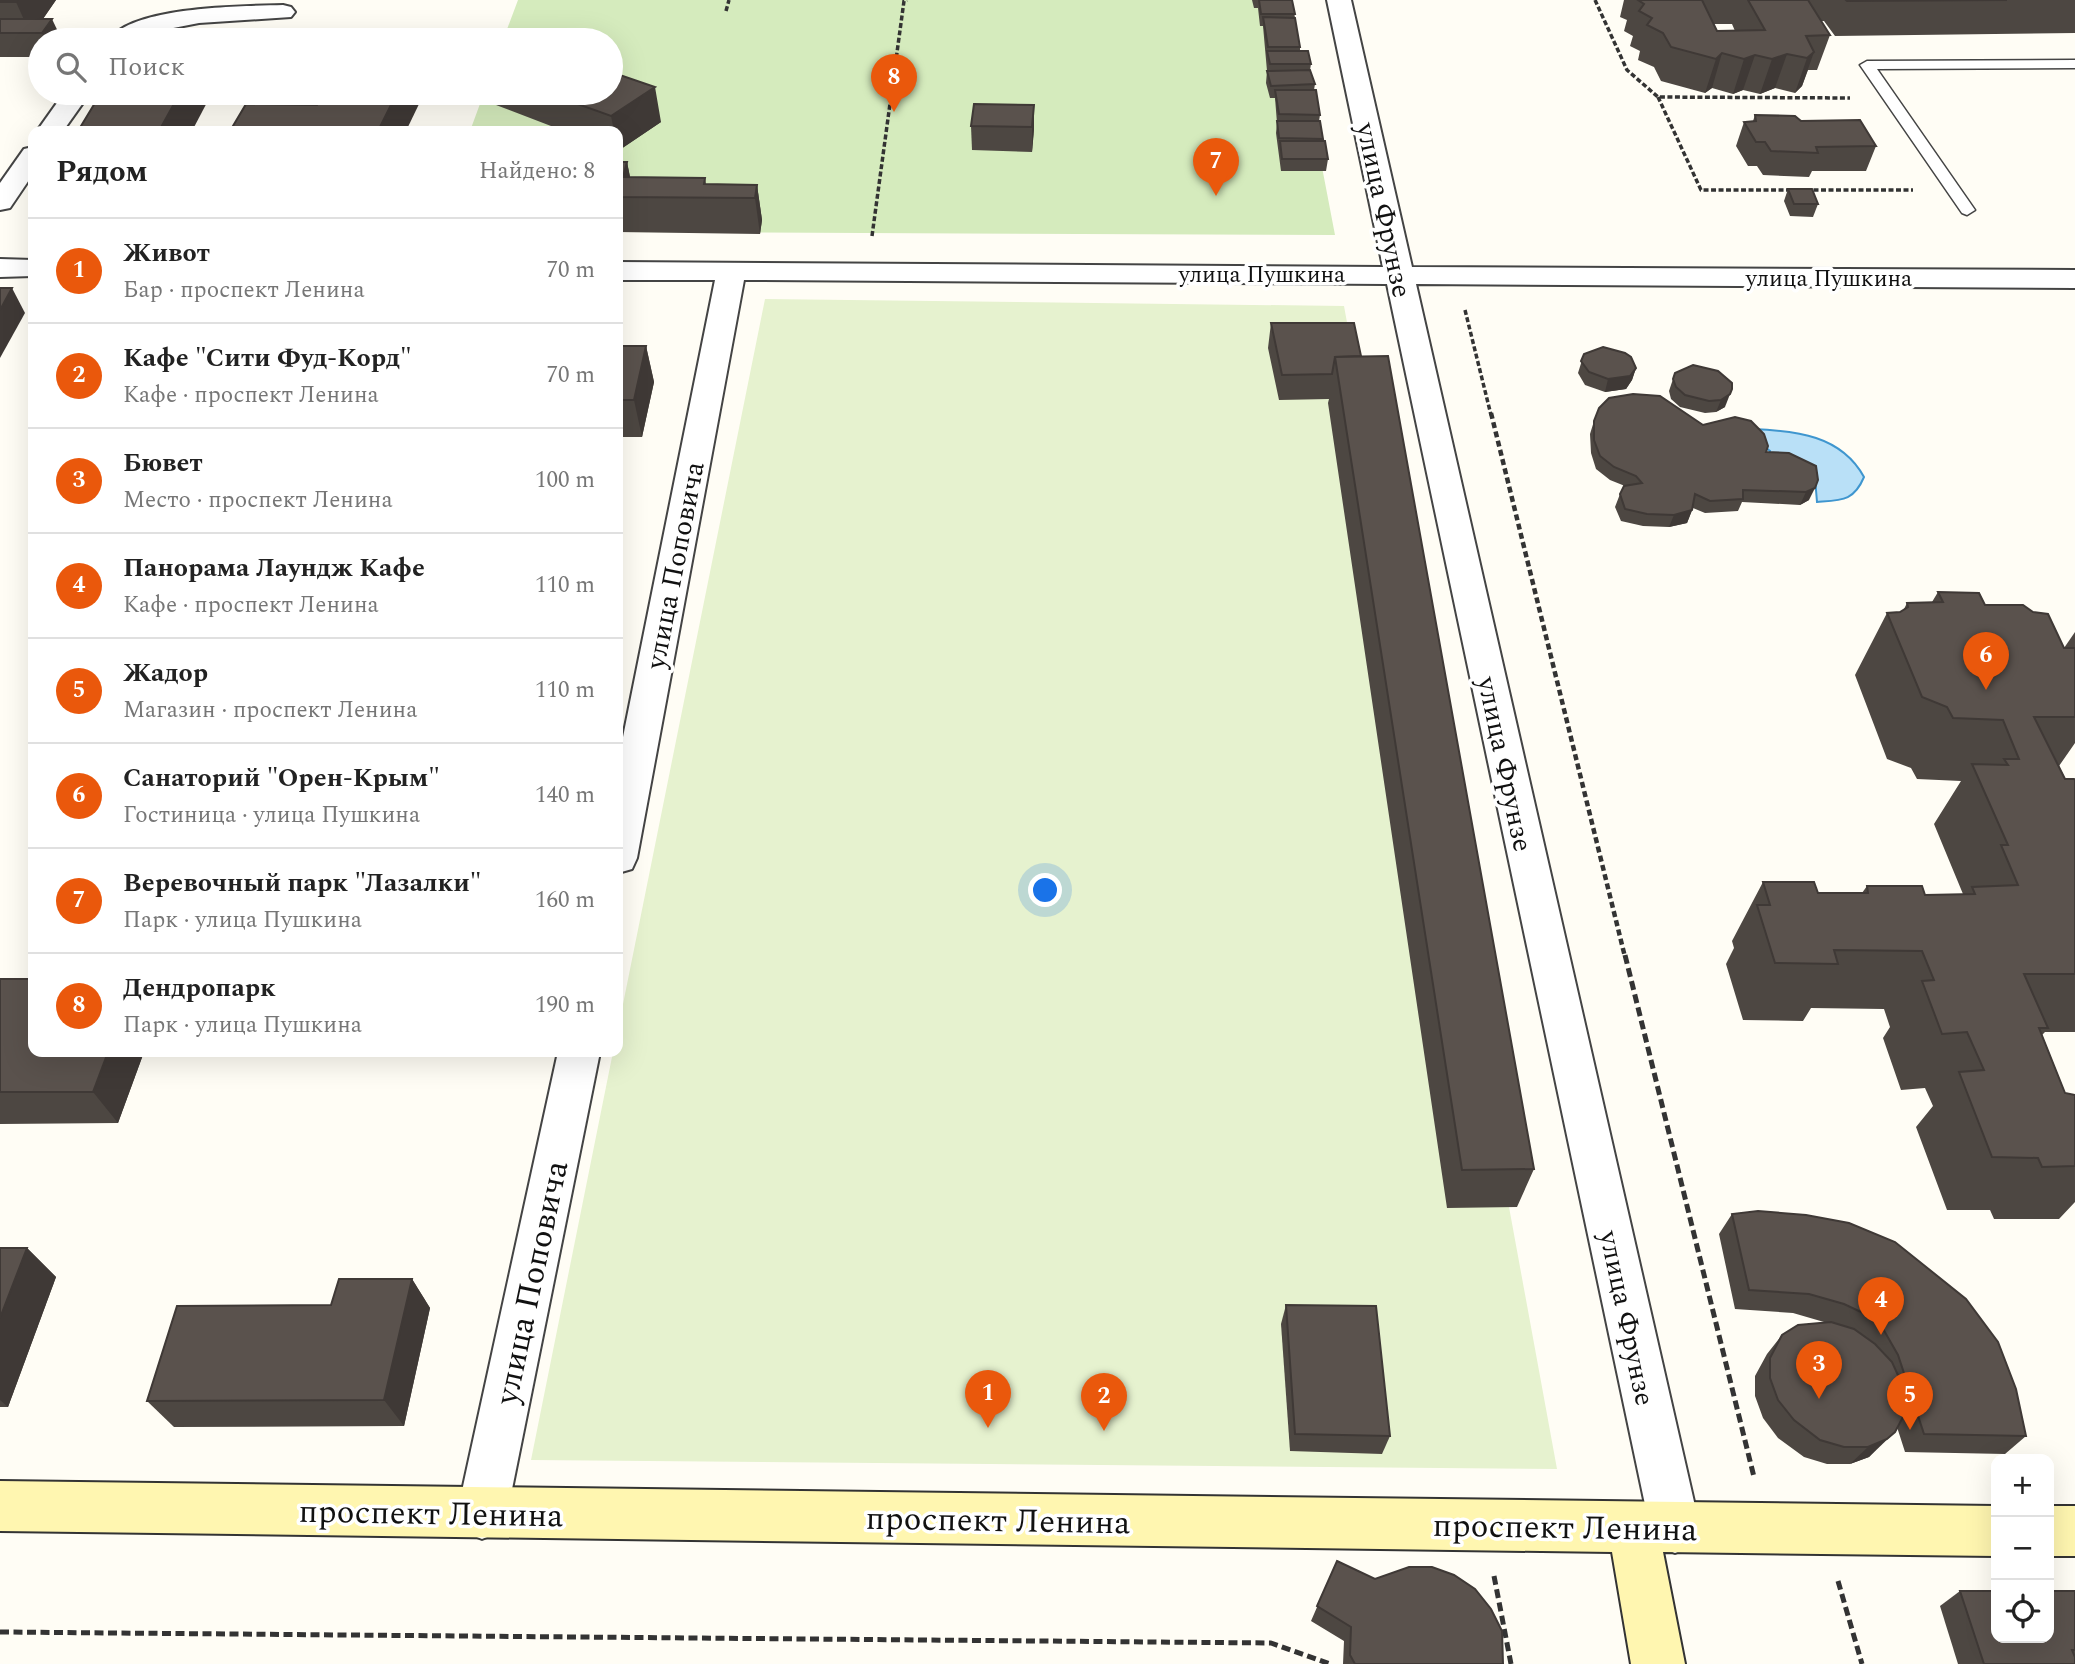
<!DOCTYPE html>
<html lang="ru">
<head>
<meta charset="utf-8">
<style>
  body { margin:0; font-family:Spectral,serif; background:#f6f6f6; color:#222 }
  .controls { position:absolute; right:21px; bottom:21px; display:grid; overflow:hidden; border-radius:14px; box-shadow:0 7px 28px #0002 }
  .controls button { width:63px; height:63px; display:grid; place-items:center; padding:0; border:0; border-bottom:2px solid #e0e0e0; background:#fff; color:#222; font:35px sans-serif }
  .you { position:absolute; left:1046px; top:891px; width:24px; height:24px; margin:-18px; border:5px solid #fff; border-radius:50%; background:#1a73e8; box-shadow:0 0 0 10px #1a73e833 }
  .badge { display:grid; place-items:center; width:46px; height:46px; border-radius:50%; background:#ea580c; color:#fff; font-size:23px; font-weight:700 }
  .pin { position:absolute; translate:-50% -58px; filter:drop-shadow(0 2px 4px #0008) }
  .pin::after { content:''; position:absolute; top:37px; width:24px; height:21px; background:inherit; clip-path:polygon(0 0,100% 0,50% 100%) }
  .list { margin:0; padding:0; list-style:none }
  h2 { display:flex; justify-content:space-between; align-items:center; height:91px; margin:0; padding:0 28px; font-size:30px }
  h2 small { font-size:23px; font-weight:400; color:#767676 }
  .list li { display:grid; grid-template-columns:46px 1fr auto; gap:21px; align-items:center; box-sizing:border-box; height:105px; padding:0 28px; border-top:2px solid #e0e0e0 }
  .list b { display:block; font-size:26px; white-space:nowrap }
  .list p { margin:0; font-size:23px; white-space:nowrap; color:#767676 }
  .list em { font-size:23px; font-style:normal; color:#767676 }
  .icon { flex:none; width:38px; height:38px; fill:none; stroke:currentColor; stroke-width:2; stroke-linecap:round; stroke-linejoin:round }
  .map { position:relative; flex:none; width:2075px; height:1664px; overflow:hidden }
  .search { position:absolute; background:#fff; box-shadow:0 7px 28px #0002; left:28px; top:28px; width:595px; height:77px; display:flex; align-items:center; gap:18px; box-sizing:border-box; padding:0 24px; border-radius:38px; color:#767676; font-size:26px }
  .panel { position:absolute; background:#fff; box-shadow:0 7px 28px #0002; left:28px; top:126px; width:595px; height:931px; border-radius:14px }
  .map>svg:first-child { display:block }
</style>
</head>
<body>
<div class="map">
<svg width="2075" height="1664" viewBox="0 0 2075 1664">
  <rect width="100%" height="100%" fill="#fffdf5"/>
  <!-- green -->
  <polygon fill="#d5ebbd" points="518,0 1290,0 1335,235 618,232 618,131 470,131 484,93 611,93 611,40 503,40"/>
  <!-- pitch -->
  <polygon fill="#e6f2cf" points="765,299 1344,306 1557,1469 531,1460 613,1052 618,1052 618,1029"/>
  <!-- water -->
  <path fill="#b9e0f7" stroke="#3f96cf" stroke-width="2" d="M 1753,429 C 1796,431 1841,435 1864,477 C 1854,501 1842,500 1817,502 L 1815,478 L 1767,462 L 1770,451 L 1750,437 Z"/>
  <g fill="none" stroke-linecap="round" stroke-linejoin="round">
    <!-- lane casing -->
    <g stroke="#444" stroke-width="3">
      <polygon id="lane" points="2075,60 2075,68 1877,69 1975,210 1967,215 1962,213 1860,65 1867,61"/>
    </g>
    <!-- street casing -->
    <g stroke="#444" stroke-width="4">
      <g id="street">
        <polygon points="1327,0 1351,0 1412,267 2075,270 2075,288 1416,284 1700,1528 1693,1546 1675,1553 1657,1546 1650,1528 1387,284 744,280 637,858 632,869 618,873 618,762 715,280 618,280 618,262 1383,267"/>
        <path d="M 283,5 L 291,7 L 295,12 L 291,17 L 199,23 L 163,30 L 138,40 L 109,40 C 132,6 244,6 283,5 Z"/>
        <polygon points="64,93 90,93 63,131 37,131"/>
        <polygon points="33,147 33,174 10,208 0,210 0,183 24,149"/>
        <polygon points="0,259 33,260 33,276 0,277"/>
        <polygon points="558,1052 600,1052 507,1514 500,1532 482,1539 464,1532 457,1514"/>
      </g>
    </g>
    <!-- secondary casing -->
    <g stroke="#333" stroke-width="4">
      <g id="secondary">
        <polygon points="0,1481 1996,1506 1996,1556 1663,1552 1685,1664 1631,1664 1612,1552 0,1531"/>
        <rect x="2049" y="1506" width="26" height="50"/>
      </g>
    </g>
    <!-- path-far2 -->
    <g stroke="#333" stroke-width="3.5" stroke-dasharray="5 2.5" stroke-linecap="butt">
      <polyline points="1595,0 1627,70 1658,97 1850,98"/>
      <polyline points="726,11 729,0"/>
      <polyline points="1658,97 1701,190 1794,190"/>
      <polyline points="1806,190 1913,190"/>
      <polyline points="872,236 904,1 907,0"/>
      <polyline points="1465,310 1491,415"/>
    </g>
    <!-- path-far1 -->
    <polyline stroke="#333" stroke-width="4.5" stroke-dasharray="6 3.5" stroke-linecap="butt" points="1491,413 1625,957"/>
    <!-- path -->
    <g stroke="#333" stroke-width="5" stroke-dasharray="9 4.5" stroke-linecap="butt">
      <polyline points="1625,955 1754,1477"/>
      <polyline points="1494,1576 1511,1664"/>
      <polyline points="1838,1581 1862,1664"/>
      <polyline points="0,1632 1271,1643 1330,1664"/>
    </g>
    <!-- lane -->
    <use href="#lane" fill="#fff" fill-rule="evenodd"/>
    <!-- street -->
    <use href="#street" fill="#fff" fill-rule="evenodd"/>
    <!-- secondary -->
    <use href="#secondary" fill="#fff6b0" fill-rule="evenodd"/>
  </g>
  <!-- wall -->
  <g fill="#4d4742" fill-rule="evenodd">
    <polygon points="0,0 56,0 43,19 62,40 40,40 40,57 0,57"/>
    <polygon points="1252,0 1292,0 1300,47 1300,51 1311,64 1310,70 1315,84 1314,90 1320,115 1319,121 1323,141 1328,159 1326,171 1281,171 1276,133 1277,123 1275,98 1270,98 1266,83 1267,71 1263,26 1260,26 1258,8 1254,8"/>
    <path d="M 1624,0 L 2075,0 L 2075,33 L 1835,36 L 1824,21 L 1821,21 L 1830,35 L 1817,70 L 1808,70 L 1802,86 L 1795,93 L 1775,88 L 1760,94 L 1743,90 L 1733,94 L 1712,88 L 1705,93 L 1661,81 L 1654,67 L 1638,60 L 1640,51 L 1630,46 L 1633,36 L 1624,31 L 1627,20 L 1620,17 ZM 1714,24 L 1732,24 L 1735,31 L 1717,31 Z"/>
    <polygon points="492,93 611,93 661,122 618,151 618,131 564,131 496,105"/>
    <polygon points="1034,105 1034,129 1032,152 972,150 971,126"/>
    <polygon points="1755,115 1801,121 1876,146 1866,171 1812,171 1809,177 1763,175 1757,166 1748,166 1736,146 1744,122 1753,121"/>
    <polygon points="618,162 627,162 630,177 705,178 706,184 757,185 762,220 760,234 618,232"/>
    <polygon points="1788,189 1818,204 1813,217 1790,216 1784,201"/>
    <polygon points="1271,323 1354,323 1534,1169 1517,1207 1447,1208 1328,403 1329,399 1279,400 1268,348"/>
    <polygon points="618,346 646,346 654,382 642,437 618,437"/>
    <polygon points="1584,354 1636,368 1632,380 1626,389 1605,392 1585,385 1578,373"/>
    <polygon points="1718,371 1725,407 1716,412 1705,413 1680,407 1671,399 1669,391 1675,373"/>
    <polygon points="1594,421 1703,425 1766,452 1789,453 1809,500 1800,505 1742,502 1738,511 1705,513 1693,508 1687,523 1669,527 1643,526 1621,521 1615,507 1620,494 1625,486 1610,480 1596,469 1591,453 1590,434"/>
    <polygon points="1938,592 1985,605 2064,648 2075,632 2075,743 2059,766 2065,779 2075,780 2075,1032 2045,1032 2042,1035 2065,1093 2075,1095 2075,1202 2059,1219 1994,1219 1990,1210 1947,1210 1916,1127 1933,1106 1925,1088 1901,1090 1883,1038 1890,1027 1884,1009 1811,1008 1803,1021 1743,1020 1726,964 1734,948 1732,941 1763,882 1818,893 1862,893 1867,886 1925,895 1963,894 1934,824 1961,781 1917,779 1911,768 1887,759 1855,675 1887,613 1900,612 1903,611 1907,603 1932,602"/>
    <polygon points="0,979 144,1052 118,1123 0,1124"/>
    <polygon points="1758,1211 2026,1436 2005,1454 1905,1452 1897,1427 1869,1457 1850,1464 1827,1464 1804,1457 1778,1438 1763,1418 1755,1396 1755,1376 1767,1354 1782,1335 1824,1322 1793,1313 1735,1309 1719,1234 1732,1214"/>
    <polygon points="0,1248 27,1248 56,1277 8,1407 0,1407"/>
    <polygon points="412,1279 430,1308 404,1426 174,1427 147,1401 331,1305"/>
    <polygon points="1286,1305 1390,1436 1382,1454 1290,1451 1281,1324"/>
    <polygon points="1337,1561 1503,1664 1343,1664 1344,1641 1311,1621"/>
    <polygon points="1960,1591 2075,1591 2075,1664 1958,1664 1940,1606"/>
  </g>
  <!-- shaded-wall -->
  <g fill="#3f3936">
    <polygon points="17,0 56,0 33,33 30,33 16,2"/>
    <polygon points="52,19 62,40 45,40 42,33"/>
    <polygon points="1814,52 1802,86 1795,93 1807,58"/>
    <polygon points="1722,53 1712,88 1705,93 1716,59"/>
    <polygon points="1787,54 1775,88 1760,94 1772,59"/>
    <polygon points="1755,55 1743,90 1733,94 1744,59"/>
    <polygon points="655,87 661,122 618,151 618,131 614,131 611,116"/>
    <polygon points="180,93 212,93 192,131 159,131"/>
    <polygon points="397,93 417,93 420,102 406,131 378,131"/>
    <polygon points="1034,105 1034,129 1032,152 1032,127"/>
    <polygon points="627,162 634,197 623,177"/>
    <polygon points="757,185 762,220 760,234 755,198"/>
    <polygon points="12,288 25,313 0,358 0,310"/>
    <polygon points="646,346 654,382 642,437 634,400"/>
    <polygon points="1636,368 1632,380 1626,389 1605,392 1608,379"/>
    <polygon points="1732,389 1725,407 1716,412 1721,400"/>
    <polygon points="1815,488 1809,500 1800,505 1806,492"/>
    <polygon points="1692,510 1687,523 1669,527 1674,515"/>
    <polygon points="108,1052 144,1052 118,1123 93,1092"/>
    <polygon points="27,1248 56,1277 8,1407 0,1400 0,1318"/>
    <polygon points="412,1279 430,1308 404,1426 384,1400"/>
    <polygon points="1895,1432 1869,1457 1850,1464 1868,1447"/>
  </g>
  <!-- building -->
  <g fill="#5a524d" stroke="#3f3936" stroke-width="2">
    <polygon points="0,0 17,0 16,2 0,2"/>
    <polygon points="1259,0 1292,0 1295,14 1261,14"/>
    <polygon points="1638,0 1702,0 1717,31 1765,30 1748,0 1808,0 1830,35 1806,36 1814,52 1807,58 1787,54 1772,59 1755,55 1744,59 1722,53 1716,59 1671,47 1663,33 1647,25 1652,18 1639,11 1644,4"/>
    <polygon points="1846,0 2007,0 1847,1"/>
    <polygon points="1263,17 1295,18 1300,47 1268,47"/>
    <polygon points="0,19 52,19 42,33 0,33"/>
    <polygon points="1267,51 1308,51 1311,64 1270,64"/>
    <polygon points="1310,70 1315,84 1271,86 1267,71"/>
    <polygon points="611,72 655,87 611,116 547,93 611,93"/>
    <polygon points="1275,90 1316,90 1320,115 1279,114"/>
    <polygon points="101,93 180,93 159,131 78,131"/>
    <polygon points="323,93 397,93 378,131 230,131 246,104 317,105"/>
    <polygon points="974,104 1034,105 1032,127 971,126"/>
    <polygon points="1755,115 1795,116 1801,121 1860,120 1876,146 1816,147 1818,153 1771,151 1765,142 1756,142 1744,122 1756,121"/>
    <polygon points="1277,121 1320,121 1323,139 1279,138"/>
    <polygon points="1280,141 1325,141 1328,159 1282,159"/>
    <polygon points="618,162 627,162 623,177 705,178 704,184 757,185 755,198 618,197"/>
    <polygon points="1788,189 1812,189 1818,204 1794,204"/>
    <polygon points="0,288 12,288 0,310"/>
    <polygon points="1271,323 1354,323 1361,356 1335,357 1332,374 1282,375"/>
    <polygon points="618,346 646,346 634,400 618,400"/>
    <polygon points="1603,347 1625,353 1631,357 1636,368 1630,376 1608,379 1589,372 1581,361 1584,354"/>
    <polygon points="1388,356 1534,1169 1462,1170 1335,357"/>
    <polygon points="1693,365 1718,371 1732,383 1732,389 1730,394 1721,400 1709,401 1685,395 1676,387 1673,379 1675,373"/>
    <polygon points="1633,394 1660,396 1703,425 1735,417 1751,421 1764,434 1768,446 1766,452 1789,453 1816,466 1818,480 1815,488 1806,492 1743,490 1743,499 1710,501 1695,494 1692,510 1674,515 1647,514 1625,509 1620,494 1624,486 1642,483 1636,476 1614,467 1600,456 1594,440 1594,421 1599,408 1609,398"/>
    <polygon points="1938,592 1979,593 1985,605 2023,605 2033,612 2048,614 2064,648 2075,648 2075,717 2034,717 2065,779 2074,779 2075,780 2075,974 2024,974 2048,1028 2039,1028 2065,1093 2075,1095 2075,1166 2042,1167 2038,1158 1992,1157 1959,1072 1984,1070 1967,1032 1942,1034 1922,981 1934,980 1922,951 1834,950 1838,964 1775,963 1757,905 1770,905 1763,882 1814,882 1818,893 1868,893 1867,886 1922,886 1925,895 1975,894 1972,887 2018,885 2001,845 2008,845 1972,764 2008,765 2004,759 2019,759 2003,720 1953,718 1947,707 1922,697 1887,613 1900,612 1908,607 1907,603 1943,602"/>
    <polygon points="0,979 33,979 33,1052 108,1052 93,1092 0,1092"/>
    <polygon points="1758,1211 1806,1215 1849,1223 1895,1242 1966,1299 1998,1342 2016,1389 2026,1436 1924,1434 1898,1355 1878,1320 1844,1304 1809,1294 1749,1290 1732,1214"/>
    <polygon points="0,1248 27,1248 0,1318"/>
    <polygon points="339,1279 412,1279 384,1400 147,1401 177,1306 331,1305"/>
    <polygon points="1286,1305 1376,1306 1390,1436 1295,1434"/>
    <polygon points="1831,1322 1854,1329 1875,1344 1892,1362 1902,1384 1904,1415 1895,1432 1887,1439 1868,1447 1844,1447 1820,1440 1794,1420 1778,1400 1770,1378 1770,1358 1782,1335 1798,1325"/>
    <polygon points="1337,1561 1375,1579 1409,1567 1432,1567 1454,1575 1475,1589 1491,1609 1502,1631 1503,1664 1355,1664 1350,1655 1351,1627 1317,1606"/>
    <polygon points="1960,1591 1996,1591 1996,1638 2049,1638 2049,1591 2075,1591 2075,1650 2072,1650 2075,1657 2075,1664 1984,1664"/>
  </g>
  <g text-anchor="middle" stroke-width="7" stroke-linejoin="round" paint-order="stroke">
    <!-- far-street labels -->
    <g font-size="23" fill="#111" stroke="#fff">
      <text x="1262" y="282">улица Пушкина</text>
      <text x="1829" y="286">улица Пушкина</text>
    </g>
    <!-- street labels -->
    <g font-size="28" fill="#111" stroke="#fff">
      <text transform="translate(1385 210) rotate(78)" y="10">улица Фрунзе</text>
      <text transform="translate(674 565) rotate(-79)" y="10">улица Поповича</text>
      <text transform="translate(1506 764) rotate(78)" y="10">улица Фрунзе</text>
      <text transform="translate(1628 1318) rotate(78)" y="10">улица Фрунзе</text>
    </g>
    <!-- near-street labels -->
    <g font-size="33" fill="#111" stroke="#fff">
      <text transform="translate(530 1282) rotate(-78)" y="12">улица Поповича</text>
      <text transform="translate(431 1512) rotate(1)" y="12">проспект Ленина</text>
      <text transform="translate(998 1519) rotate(1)" y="12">проспект Ленина</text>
      <text transform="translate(1565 1526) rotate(1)" y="12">проспект Ленина</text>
    </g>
  </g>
</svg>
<div class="controls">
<button>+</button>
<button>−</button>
<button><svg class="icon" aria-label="locate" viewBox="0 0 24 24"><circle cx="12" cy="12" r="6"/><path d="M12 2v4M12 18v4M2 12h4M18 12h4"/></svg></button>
</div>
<div class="you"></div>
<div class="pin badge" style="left:988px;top:1428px">1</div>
<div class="pin badge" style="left:1104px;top:1431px">2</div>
<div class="pin badge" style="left:1819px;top:1399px">3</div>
<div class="pin badge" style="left:1881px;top:1335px">4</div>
<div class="pin badge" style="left:1910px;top:1430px">5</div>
<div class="pin badge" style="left:1986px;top:690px">6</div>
<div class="pin badge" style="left:1216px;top:196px">7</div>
<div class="pin badge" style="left:894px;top:112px">8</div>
<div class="search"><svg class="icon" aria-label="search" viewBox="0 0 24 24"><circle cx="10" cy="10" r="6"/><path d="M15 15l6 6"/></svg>Поиск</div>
<section class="panel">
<h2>Рядом<small>Найдено: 8</small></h2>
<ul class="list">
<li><span class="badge">1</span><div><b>Живот</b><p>Бар · проспект Ленина</p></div><em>70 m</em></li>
<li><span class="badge">2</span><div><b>Кафе &quot;Сити Фуд-Корд&quot;</b><p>Кафе · проспект Ленина</p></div><em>70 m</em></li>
<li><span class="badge">3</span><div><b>Бювет</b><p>Место · проспект Ленина</p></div><em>100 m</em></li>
<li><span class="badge">4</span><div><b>Панорама Лаундж Кафе</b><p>Кафе · проспект Ленина</p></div><em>110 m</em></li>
<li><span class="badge">5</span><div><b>Жадор</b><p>Магазин · проспект Ленина</p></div><em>110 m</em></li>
<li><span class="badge">6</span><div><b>Санаторий &quot;Орен-Крым&quot;</b><p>Гостиница · улица Пушкина</p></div><em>140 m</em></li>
<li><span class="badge">7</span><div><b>Веревочный парк &quot;Лазалки&quot;</b><p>Парк · улица Пушкина</p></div><em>160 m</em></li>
<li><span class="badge">8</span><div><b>Дендропарк</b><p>Парк · улица Пушкина</p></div><em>190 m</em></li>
</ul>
</section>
</div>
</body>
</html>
